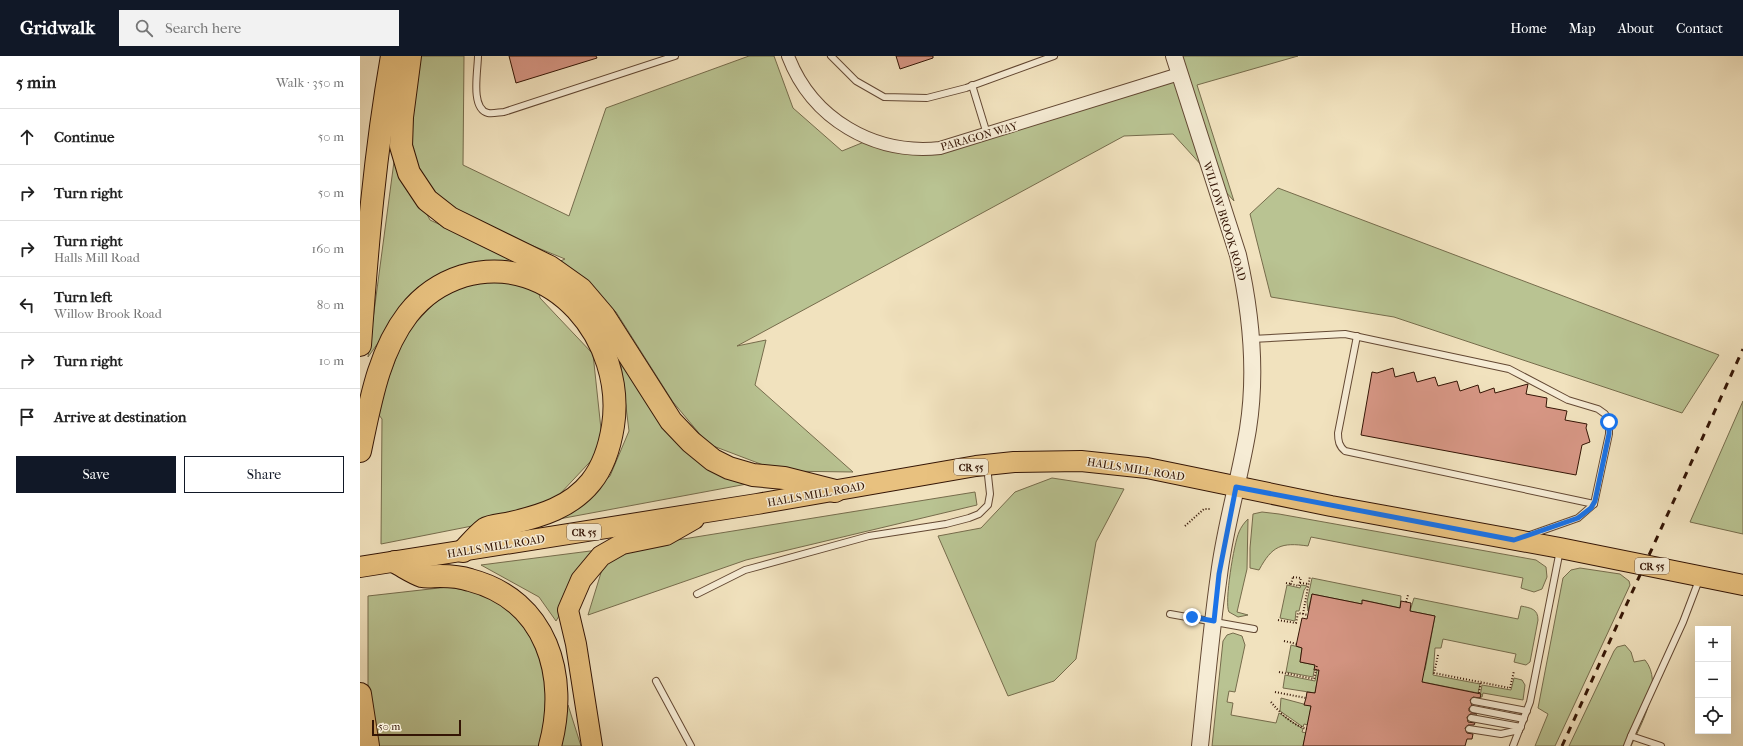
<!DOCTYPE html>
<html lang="en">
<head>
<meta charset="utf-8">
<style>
  body { margin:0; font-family:"IM FELL French Canon",serif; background:#f2f2f2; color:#222 }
  .controls { position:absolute; right:12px; bottom:12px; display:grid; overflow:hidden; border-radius:0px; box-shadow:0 4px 16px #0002 }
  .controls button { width:36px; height:36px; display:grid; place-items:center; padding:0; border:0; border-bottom:1px solid #e0e0e0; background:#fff; color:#222; font:20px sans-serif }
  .scale { position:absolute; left:12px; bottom:10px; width:89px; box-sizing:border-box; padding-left:4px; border:2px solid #341505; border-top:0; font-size:11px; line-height:14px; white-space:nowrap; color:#341505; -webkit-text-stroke:3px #f6ecd5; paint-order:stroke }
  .stop { position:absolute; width:12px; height:12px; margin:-9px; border:3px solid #1a73e8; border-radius:50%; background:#fff }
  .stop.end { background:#1a73e8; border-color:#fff; box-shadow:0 1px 4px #0008 }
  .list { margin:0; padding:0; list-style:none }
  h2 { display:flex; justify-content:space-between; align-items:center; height:52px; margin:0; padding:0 16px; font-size:17px }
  h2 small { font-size:13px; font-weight:400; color:#767676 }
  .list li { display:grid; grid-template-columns:26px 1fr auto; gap:12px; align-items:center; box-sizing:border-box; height:56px; padding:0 16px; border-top:1px solid #e0e0e0 }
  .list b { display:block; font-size:15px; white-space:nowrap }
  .list p { margin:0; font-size:13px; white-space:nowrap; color:#767676 }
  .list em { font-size:13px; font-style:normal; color:#767676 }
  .actions { display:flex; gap:8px; padding:12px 16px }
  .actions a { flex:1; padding:9px 0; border:1px solid #111827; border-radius:0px; text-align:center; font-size:14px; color:#111827 }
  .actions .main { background:#111827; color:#fff }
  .icon { flex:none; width:22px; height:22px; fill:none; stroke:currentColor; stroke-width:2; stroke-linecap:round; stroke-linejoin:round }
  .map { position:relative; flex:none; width:1383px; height:690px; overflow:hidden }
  header { display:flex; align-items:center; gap:24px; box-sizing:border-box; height:56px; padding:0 20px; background:#111827; color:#fff }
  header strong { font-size:19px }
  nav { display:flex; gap:22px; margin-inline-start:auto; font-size:14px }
  .search { width:280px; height:36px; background:#f2f2f2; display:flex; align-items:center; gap:10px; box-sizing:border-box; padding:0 14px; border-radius:0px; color:#767676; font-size:15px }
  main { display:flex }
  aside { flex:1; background:#fff }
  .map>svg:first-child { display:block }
</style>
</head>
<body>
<header>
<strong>Gridwalk</strong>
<div class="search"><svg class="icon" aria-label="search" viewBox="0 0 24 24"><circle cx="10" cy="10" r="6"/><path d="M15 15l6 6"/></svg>Search here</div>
<nav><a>Home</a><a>Map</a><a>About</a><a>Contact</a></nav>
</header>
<main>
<aside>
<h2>5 min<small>Walk · 350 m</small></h2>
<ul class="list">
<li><svg class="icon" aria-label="ahead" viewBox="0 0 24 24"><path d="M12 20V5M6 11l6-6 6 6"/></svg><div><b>Continue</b></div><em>50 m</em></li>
<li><svg class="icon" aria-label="right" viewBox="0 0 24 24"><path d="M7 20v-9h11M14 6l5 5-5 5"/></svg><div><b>Turn right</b></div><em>50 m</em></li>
<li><svg class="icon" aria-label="right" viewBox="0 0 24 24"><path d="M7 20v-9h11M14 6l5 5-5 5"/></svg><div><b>Turn right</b><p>Halls Mill Road</p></div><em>160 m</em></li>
<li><svg class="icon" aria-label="left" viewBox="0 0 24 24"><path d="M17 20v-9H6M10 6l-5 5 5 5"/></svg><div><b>Turn left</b><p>Willow Brook Road</p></div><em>80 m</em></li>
<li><svg class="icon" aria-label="right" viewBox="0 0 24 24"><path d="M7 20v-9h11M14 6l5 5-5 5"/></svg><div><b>Turn right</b></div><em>10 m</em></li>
<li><svg class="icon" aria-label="arrive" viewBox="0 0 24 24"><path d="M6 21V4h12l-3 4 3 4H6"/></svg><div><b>Arrive at destination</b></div></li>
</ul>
<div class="actions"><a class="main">Save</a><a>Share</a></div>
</aside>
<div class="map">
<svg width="1383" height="690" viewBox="0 0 1383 690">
  <rect width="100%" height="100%" fill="#f1e2be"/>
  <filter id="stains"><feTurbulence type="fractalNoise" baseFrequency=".005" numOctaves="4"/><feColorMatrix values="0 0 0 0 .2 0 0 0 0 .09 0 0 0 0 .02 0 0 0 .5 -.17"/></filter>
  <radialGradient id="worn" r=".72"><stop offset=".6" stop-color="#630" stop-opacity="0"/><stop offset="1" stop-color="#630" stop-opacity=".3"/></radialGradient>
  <!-- green -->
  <g fill="#b9c392" stroke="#766c4c">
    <polygon points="60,0 104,0 103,109 209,160 246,52 389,0 414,0 433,52 482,95 509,84 580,94 820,21 813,0 938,0 837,29 874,145 813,78 764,80 377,290 406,284 395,329 493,416 419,415 348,388 313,346 256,256 198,206 205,203 100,160 61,122 50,84"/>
    <polygon points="35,98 70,164 153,203 85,216 38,259 8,301"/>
    <polygon points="918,132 1359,299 1322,357 1034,261 911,241 890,158"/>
    <polygon points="109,224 178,230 180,242 233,298 243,392 183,456 21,488 22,363 16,355 45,278 84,237"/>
    <polygon points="259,294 301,366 387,428 199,463 250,420 269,375"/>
    <polygon points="1383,345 1383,478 1330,466"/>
    <polygon points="692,422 764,433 736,486 716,603 694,625 648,640 578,480 621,472 655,436"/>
    <polygon points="615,436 617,449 386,504 228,559 244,507 286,489"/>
    <path d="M 902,456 L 919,458 L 1176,504 L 1186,511 L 1187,521 L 1182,533 L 1174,536 L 1161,532 L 1163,522 L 951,481 L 948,490 C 921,486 912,490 899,514 L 890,512 L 890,492 L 893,458 Z"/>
    <path d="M 888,463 L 887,513 L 877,556 L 888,559 L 878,561 L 869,556 C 864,547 874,487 879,476 C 881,471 884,467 888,463 Z"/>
    <polygon points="238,494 196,565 179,541 121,509"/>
    <polygon points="1220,512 1260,518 1269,525 1270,529 1195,690 1175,690 1188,658 1178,652 1203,522 1211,514"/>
    <polygon points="952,522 1041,540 1040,552 1003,544 1002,548 952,538 948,555 947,546"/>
    <polygon points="927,529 940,532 941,529 947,530 944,534 939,555 936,555 935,565 920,562"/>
    <polygon points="88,531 117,536 152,553 183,601 191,644 181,690 18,690 8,640 8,540"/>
    <path d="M 1054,542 L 1158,563 L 1161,550 C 1171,552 1178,553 1178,564 L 1170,606 L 1166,609 L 1154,606 L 1156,598 L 1083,583 L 1081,592 L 1075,592 L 1073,619 L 1120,628 L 1118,637 L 1043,622 L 1065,614 L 1075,560 L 1050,555 Z"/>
    <polygon points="873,577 882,580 885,589 875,636 869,635 867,646 873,647 871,659 916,667 919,657 943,673 942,676 946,677 943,690 852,690 863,585 867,579"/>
    <polygon points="931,589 942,592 940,606 955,609 953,621 926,616"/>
    <path d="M 1265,589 L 1271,596 L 1274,606 L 1285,604 C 1304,627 1282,667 1271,690 L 1209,690 L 1254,595 L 1257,591 Z"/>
    <polygon points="957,614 959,615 955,637 923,632 925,619 955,625"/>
    <polygon points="1154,622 1162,624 1165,629 1163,644 1123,637 1122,641 1120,641 1122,629 1151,634"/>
    <polygon points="921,642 951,650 948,669 944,668 943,671 920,655"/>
    <polygon points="208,649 221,690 197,690"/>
  </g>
  <!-- building -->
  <g fill="#d69684" stroke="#341505">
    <polygon points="149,0 236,0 237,2 156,27"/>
    <polygon points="536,0 573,0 573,2 540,13"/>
    <polygon points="1033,312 1035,321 1054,316 1057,326 1075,321 1078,330 1097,325 1100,335 1118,329 1120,337 1134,332 1135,337 1168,328 1166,338 1187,342 1186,351 1207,355 1205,364 1227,368 1226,372 1230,386 1222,389 1216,419 1001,379 1012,316 1017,317"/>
    <polygon points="952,538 1002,548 1002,544 1040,552 1041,545 1051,547 1050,555 1075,560 1062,626 1121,638 1120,642 1113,641 1110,644 1112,649 1109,652 1109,655 1117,658 1110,658 1107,661 1108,666 1115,667 1114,669 1108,669 1105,672 1107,677 1113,678 1112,683 1107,683 1105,690 943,690 951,650 944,649 946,642 947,636 955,637 959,614 954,614 955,609 940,606 942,592 936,590 942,562 947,563"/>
  </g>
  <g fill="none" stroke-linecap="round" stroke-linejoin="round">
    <!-- service casing -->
    <g stroke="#634833" stroke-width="8">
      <g id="service">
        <path d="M 118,0 C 118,14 110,53 128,57 C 133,58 140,56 144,56 L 315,0"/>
        <polyline points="471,0 496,25 524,41 567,42 606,32 694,0"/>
        <polyline points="612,29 627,78"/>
        <path d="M 997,280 L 978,377 C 978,385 979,390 985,395 L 1234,448"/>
        <polyline points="891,283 985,278 1149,313 1208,344 1238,353 1245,358 1249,366 1249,378 1234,448 1218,462 1167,480"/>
        <polyline points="337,538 385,514 509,480 586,468 609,462 619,458 628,449 630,438 627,410"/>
        <polyline points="810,558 894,573"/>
        <polyline points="296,625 331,690"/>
        <polyline points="1114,645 1167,655"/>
        <polyline points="1113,653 1164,663"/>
        <polyline points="1111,662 1161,671"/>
        <polyline points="1109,673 1141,678 1159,674"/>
        <polyline points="1271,680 1323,566 1339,524"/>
        <polyline points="1153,690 1170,646 1200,494"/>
        <polyline points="1267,690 1271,680 1301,690"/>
      </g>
    </g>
    <!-- minor casing -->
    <g stroke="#634833" stroke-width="14">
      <path id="minor" d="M 428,0 C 452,63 514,99 580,92 L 819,18"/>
    </g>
    <!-- tertiary casing -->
    <g stroke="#634833" stroke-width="18">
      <path id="tertiary" d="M 814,0 L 878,199 C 891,256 897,316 888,373 C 880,422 865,470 859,519 C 851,575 846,633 840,690"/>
    </g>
    <!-- primary casing -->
    <g stroke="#341505" stroke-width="22">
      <g id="primary">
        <polyline points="0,511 397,448 616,410 654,406 721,405 787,412 971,450 1200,492 1383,529"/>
        <polyline points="232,690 216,588 208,554 221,524 241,500 262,488 306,479 334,463"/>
      </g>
    </g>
    <!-- motorway casing -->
    <g stroke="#341505" stroke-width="24">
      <g id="motorway">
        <polyline points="50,0 42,61 41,90 49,117 67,144 90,162 190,211 221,233 244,260 311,365 331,386 353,404 369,412 393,419 424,422 475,435"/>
        <path d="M 0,289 C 7,192 15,96 32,0"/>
        <path d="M 0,395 C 10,348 18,297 48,258 C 62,240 81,227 103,220 C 193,194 266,285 253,370 C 250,389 243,411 231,426 C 211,451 181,460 151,467 C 143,469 131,469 125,473 C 117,479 110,488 103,495"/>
        <path d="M 35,506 C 43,510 53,517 62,520 C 67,521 74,520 80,520 C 90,520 101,521 110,524 C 187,544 209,620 190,690"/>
        <polyline points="0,638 8,690"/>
      </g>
    </g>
    <!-- path -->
    <g stroke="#341505" stroke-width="2" stroke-dasharray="1 2" stroke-linecap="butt">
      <polyline points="825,470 844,453 850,453"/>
      <polygon points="933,521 941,522 939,530 931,528"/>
      <polyline points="926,527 931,528"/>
      <polyline points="940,527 949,528"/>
      <polyline points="1046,546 1048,539"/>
      <polyline points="943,558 950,520"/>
      <polyline points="918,564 936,567 938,557 948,559"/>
      <polyline points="924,585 937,588"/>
      <polyline points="1078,599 1074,617 1150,632 1154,615"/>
      <polyline points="919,616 954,623 957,609"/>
      <polyline points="915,636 946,642"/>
      <polyline points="1119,637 1121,625"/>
      <path d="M 911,646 C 920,657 932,669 947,673"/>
    </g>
    <!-- service -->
    <use href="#service" stroke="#f6ecd5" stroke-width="6"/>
    <!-- minor -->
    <use href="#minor" stroke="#f6ecd5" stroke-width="12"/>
    <!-- tertiary -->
    <use href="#tertiary" stroke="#f6ecd5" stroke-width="16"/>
    <!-- primary -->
    <use href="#primary" stroke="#e8c17f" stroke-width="20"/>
    <!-- motorway -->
    <use href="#motorway" stroke="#e8c17f" stroke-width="22"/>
    <!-- rail -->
    <polyline stroke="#341505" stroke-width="3" stroke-dasharray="7 7" stroke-linecap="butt" points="1202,690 1383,293"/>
  </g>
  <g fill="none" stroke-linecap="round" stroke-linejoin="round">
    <!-- route -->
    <polyline stroke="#1a73e8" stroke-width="5" points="832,561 854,565 859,518 876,431 1154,484 1218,462 1231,452 1235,445 1244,402 1249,378 1249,366"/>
  </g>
  <g text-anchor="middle" stroke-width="3" stroke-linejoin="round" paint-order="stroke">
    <!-- shield labels -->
    <g fill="#f6ecd5" stroke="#6e5643" stroke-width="1">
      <rect x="594" y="403" width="34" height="16" rx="3"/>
      <rect x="207" y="468" width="34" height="16" rx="3"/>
      <rect x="1275" y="502" width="34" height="16" rx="3"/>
    </g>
    <g font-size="10" font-weight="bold" fill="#341505">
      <text x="611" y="415">CR 55</text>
      <text x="224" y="480">CR 55</text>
      <text x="1292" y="514">CR 55</text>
    </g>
    <!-- street labels -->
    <g font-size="11" fill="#341505" stroke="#f6ecd5">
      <text transform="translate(619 80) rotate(-16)" y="4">PARAGON WAY</text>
      <text transform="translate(865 165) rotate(73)" y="4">WILLOW BROOK ROAD</text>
      <text transform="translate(776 413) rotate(9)" y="4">HALLS MILL ROAD</text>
      <text transform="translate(456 438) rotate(-10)" y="4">HALLS MILL ROAD</text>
      <text transform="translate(136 490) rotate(-9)" y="4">HALLS MILL ROAD</text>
    </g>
  </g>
  <rect width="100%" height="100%" filter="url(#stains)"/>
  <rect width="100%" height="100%" fill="url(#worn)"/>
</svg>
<div class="controls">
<button>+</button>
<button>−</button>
<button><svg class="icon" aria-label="locate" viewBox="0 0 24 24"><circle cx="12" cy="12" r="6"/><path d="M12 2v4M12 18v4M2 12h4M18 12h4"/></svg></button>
</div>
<div class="scale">50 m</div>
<div class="stop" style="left:1249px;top:366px"></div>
<div class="stop end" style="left:832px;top:561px"></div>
</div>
</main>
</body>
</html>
